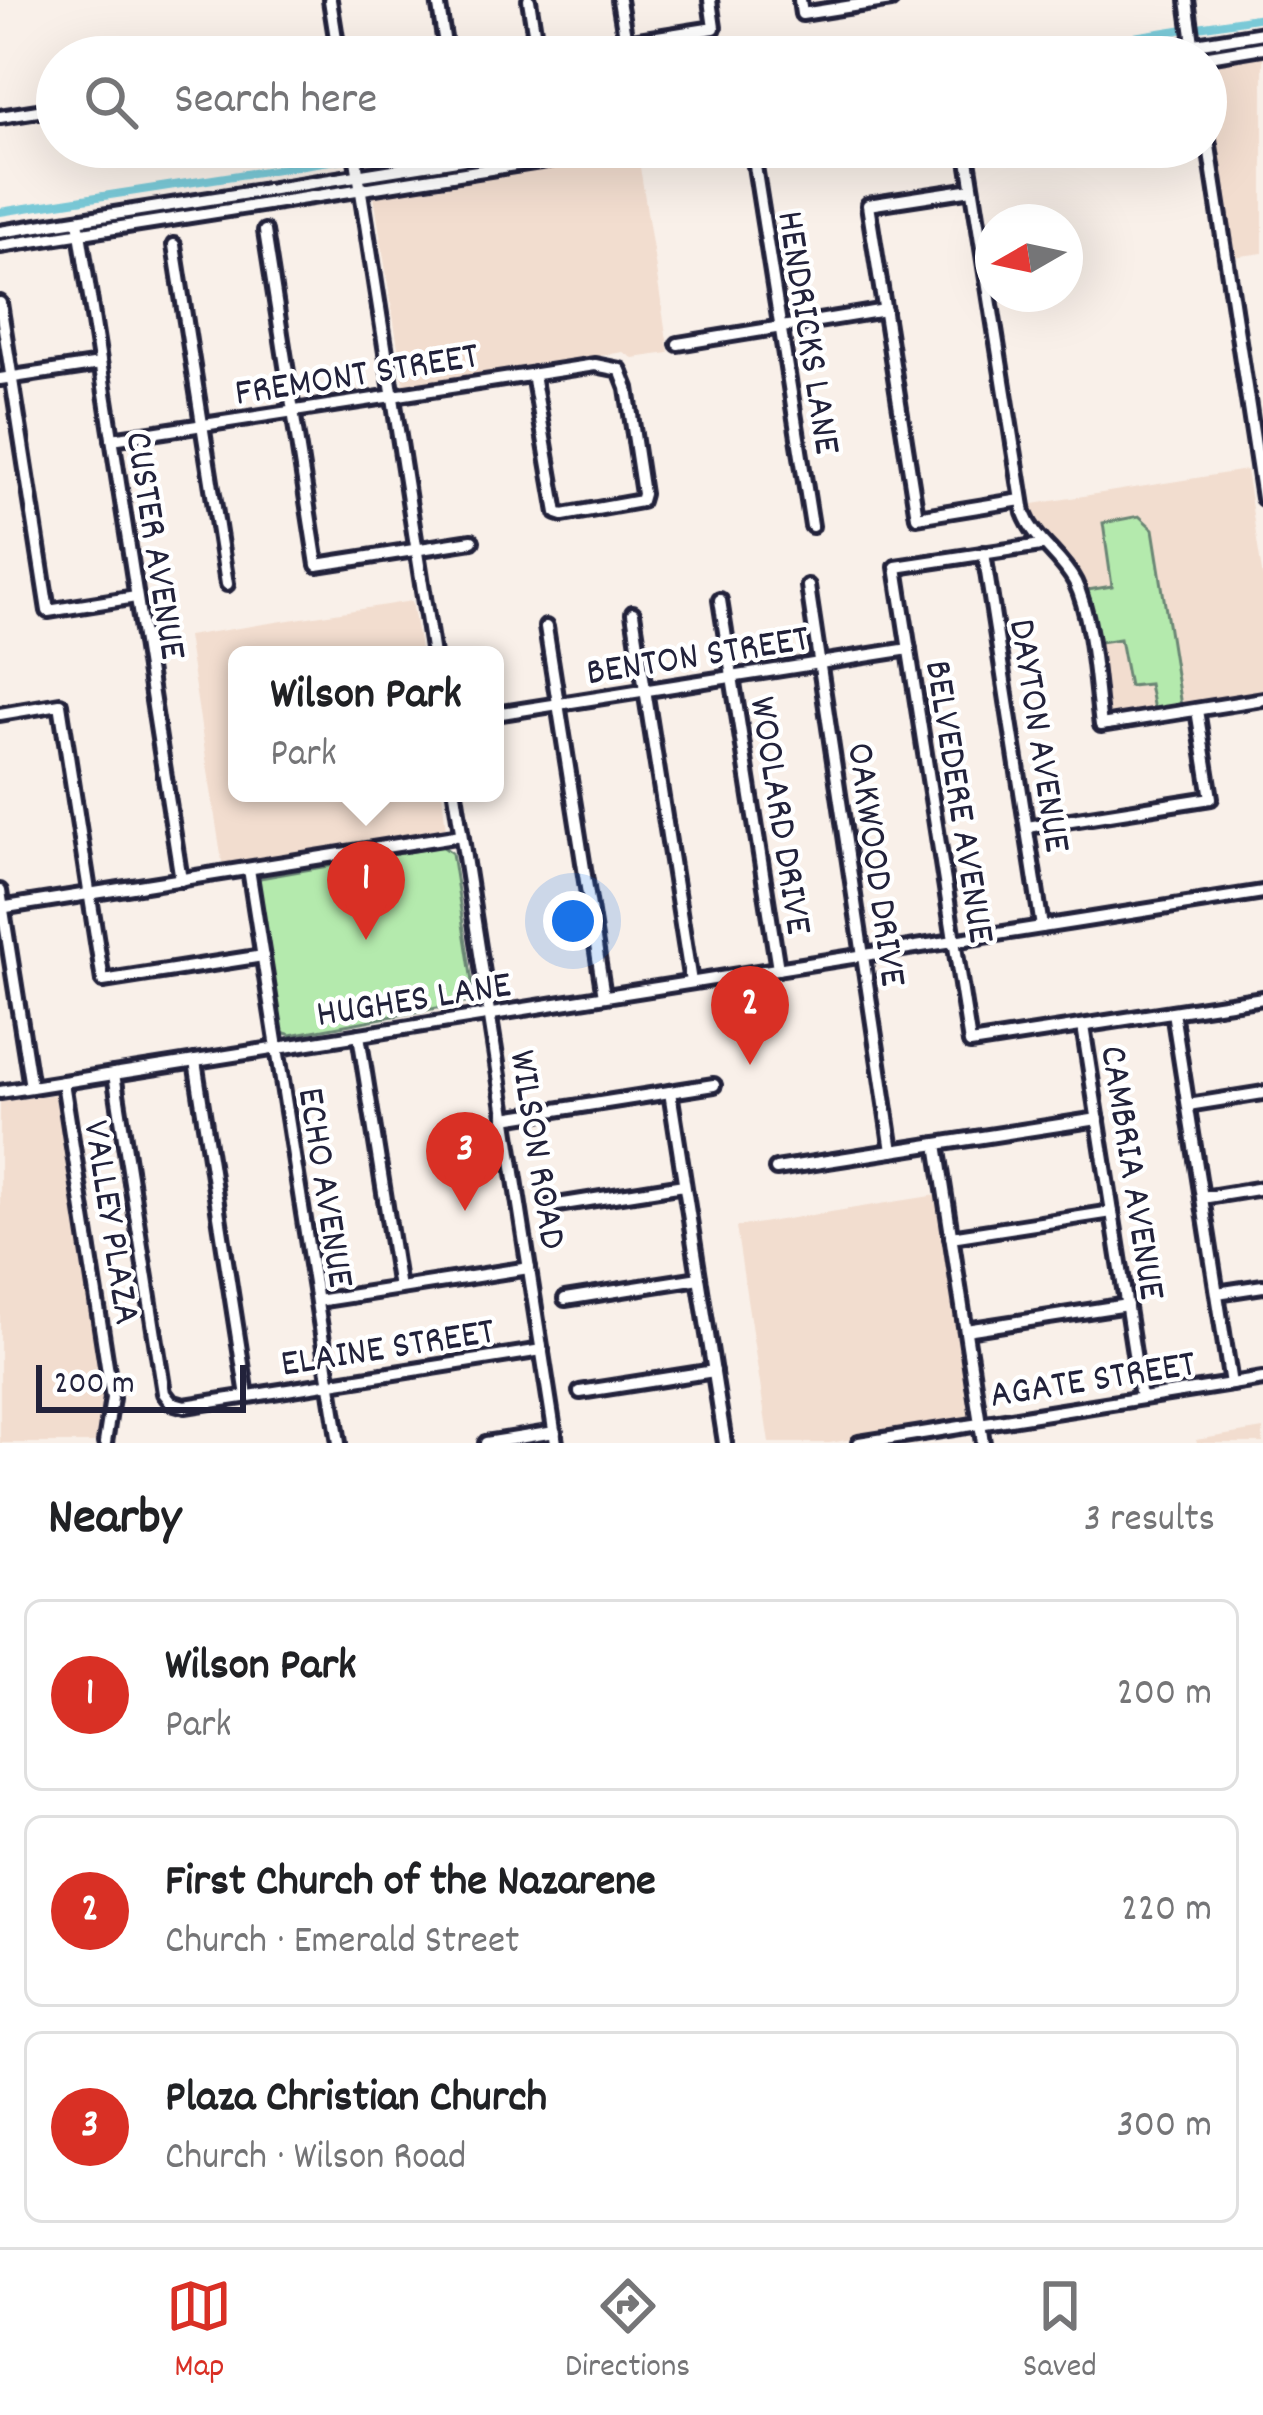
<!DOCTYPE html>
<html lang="en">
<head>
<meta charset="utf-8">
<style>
  body { margin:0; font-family:Dekko,sans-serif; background:#f2f2f2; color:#202124 }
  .compass { position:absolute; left:975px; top:204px; width:108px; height:108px; border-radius:50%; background:#fff; box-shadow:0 12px 48px #0002; rotate:261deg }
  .scale { position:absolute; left:36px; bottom:30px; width:210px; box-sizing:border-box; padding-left:12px; border:6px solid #22223b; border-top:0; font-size:33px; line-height:42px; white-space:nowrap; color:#22223b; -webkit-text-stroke:9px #fff; paint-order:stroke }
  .you { position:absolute; left:573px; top:921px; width:42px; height:42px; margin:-30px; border:9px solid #fff; border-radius:50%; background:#1a73e8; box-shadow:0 0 0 18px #1a73e833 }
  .badge { display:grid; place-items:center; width:78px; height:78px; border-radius:50%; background:#d93025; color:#fff; font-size:39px; font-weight:700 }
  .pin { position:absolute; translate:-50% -99px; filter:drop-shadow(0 3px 6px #0008) }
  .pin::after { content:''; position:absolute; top:63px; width:42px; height:36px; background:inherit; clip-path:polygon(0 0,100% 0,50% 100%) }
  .popup { position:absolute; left:228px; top:646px; width:276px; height:156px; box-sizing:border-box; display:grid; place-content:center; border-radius:18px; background:#fff; filter:drop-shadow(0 3px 9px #0005); font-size:39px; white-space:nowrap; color:#757577 }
  .popup b { font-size:45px; color:#202124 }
  .popup::after { content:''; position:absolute; left:50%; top:100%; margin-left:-24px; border:24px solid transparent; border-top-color:#fff }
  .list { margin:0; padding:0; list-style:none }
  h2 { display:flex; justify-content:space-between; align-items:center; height:156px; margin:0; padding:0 48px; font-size:51px }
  h2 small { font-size:39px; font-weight:400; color:#757577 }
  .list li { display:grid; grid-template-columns:78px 1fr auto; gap:36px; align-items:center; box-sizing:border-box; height:192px; margin:0 24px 24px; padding:0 24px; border:3px solid #e0e0e0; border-radius:18px }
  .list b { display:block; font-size:45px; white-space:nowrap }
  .list p { margin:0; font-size:39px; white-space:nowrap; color:#757577 }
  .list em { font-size:39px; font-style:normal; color:#757577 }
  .icon { flex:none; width:66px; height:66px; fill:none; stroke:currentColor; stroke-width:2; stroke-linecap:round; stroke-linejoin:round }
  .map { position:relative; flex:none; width:1263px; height:1443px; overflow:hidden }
  .search { position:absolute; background:#fff; box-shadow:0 12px 48px #0002; left:36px; right:36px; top:36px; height:132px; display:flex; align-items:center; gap:30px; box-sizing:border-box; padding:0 42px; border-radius:66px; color:#757577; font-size:45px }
  .sheet { height:804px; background:#fff }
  nav { display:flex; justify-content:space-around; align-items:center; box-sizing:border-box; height:168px; border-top:3px solid #e0e0e0; background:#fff; font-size:33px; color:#757577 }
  nav a { display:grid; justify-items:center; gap:6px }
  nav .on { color:#d93025 }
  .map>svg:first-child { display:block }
</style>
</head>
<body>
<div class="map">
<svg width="1263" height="1443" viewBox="0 0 1263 1443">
  <rect width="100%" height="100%" fill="#f9f0e9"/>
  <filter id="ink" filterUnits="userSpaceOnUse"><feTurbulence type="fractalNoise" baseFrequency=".00833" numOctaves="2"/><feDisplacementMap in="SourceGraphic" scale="24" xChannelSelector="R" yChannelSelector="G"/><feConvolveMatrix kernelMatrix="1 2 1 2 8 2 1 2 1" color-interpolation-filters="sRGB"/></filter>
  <g filter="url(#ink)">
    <!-- built -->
    <g fill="#f2ddcf">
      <polygon points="1263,54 1263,253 1233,257 1208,63"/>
      <polygon points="638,154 669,353 633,358 623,352 410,388 404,385 374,196"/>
      <polygon points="1246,470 1263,579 1263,695 1108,717 1084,591 1074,572 1043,539 1027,505"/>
      <polygon points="412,601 421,655 237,655 237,793 442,793 446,830 440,834 223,868 187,636"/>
      <polygon points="63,1093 112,1443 0,1443 0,1102"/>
      <polygon points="937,1195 970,1419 829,1443 769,1443 736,1227"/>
      <polygon points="1263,1429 1263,1443 1197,1443 1196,1440"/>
    </g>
    <!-- green -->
    <g fill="#b4eaad" stroke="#6b8674" stroke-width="3">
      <polygon points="1139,516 1153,529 1181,706 1154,710 1149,684 1129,686 1120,639 1099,642 1088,590 1112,586 1103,523"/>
      <polygon points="442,846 452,853 475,1001 291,1035 282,1032 257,883 260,878"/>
    </g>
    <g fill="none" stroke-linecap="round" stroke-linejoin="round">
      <!-- canal -->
      <g stroke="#7ac9d7" stroke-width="8">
        <polyline points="1004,57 1263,17"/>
        <polyline points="0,212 420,147"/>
      </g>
      <!-- minor casing -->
      <g stroke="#22223b" stroke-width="20">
        <g id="minor">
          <polyline points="330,0 339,57"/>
          <polyline points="438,0 447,57"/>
          <polyline points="529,0 538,56 534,57"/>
          <polyline points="619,0 626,42 714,28 710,0"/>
          <polyline points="800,0 802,14 891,0"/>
          <polyline points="1187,0 1195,57"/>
          <polyline points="1115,57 1263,33"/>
          <polyline points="1203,57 1263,47"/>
          <polyline points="0,117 57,108"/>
          <polyline points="1206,126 1263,498"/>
          <polyline points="354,147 433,655"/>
          <polyline points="752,147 812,526"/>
          <path d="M 966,147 L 1024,513 C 1035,542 1061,555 1075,582 C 1093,619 1095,683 1101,725 L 1263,699"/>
          <polyline points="972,189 868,205 917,517 1021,500"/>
          <polyline points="78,220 181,880"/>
          <polyline points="265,231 317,565 472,541"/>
          <polyline points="0,232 540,147"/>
          <polyline points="174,245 227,584"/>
          <polyline points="0,246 630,147"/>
          <polyline points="0,303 48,611 136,597"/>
          <polyline points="678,344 885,310"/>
          <polyline points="0,379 100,364"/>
          <polyline points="112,439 595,365 620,370 627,388 643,494 641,501 563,515 557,513 533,374"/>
          <polyline points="1041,545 896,567 970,1043 1263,998"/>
          <polyline points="984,553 1042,927"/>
          <polyline points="808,586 892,1151"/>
          <polyline points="720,600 778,969"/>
          <polyline points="633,613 691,982"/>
          <polyline points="546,627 604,996"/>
          <polyline points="0,714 60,704 103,981 263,956"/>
          <polyline points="495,714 909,649"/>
          <polyline points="455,793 556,1443"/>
          <polyline points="1027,827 1211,798 1197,710"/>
          <polyline points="249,869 339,1443"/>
          <polyline points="0,891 31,1087"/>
          <polyline points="0,908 461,835"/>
          <polyline points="1173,1012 1231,1384"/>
          <polyline points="1083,1026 1141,1398"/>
          <polyline points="359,1035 399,1288"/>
          <polyline points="195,1061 247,1396"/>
          <polyline points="114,1074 164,1393 171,1402 185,1406 542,1350"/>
          <polyline points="63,1082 112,1398 105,1443"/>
          <polyline points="0,1092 1263,892"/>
          <polyline points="670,1092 725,1443"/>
          <polyline points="1188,1105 1263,1093"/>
          <polyline points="505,1118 714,1085"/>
          <polyline points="937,1144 983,1443"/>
          <polyline points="776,1169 1098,1119"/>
          <polyline points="1202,1198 1263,1188"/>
          <polyline points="551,1206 684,1185"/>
          <polyline points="951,1237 1112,1212"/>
          <polyline points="1217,1293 1263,1286"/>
          <polyline points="565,1299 699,1278"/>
          <polyline points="317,1301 529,1268"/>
          <polyline points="966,1330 1127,1305"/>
          <polyline points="580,1392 714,1371"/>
          <polyline points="486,1443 555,1432"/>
          <polyline points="859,1443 1263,1379"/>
        </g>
      </g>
      <!-- minor -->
      <use href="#minor" stroke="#fff" stroke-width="10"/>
    </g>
  </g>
  <g text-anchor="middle" stroke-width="9" stroke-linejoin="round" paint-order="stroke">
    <!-- street labels -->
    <g font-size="39" fill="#22223b" stroke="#fff">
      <text transform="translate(812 332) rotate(81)" y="14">HENDRICKS LANE</text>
      <text transform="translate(356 371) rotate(-9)" y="14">FREMONT STREET</text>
      <text transform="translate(159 545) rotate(81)" y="14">CUSTER AVENUE</text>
      <text transform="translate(697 652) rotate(-9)" y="14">BENTON STREET</text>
      <text transform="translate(1043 735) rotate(81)" y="14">DAYTON AVENUE</text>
      <text transform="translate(963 801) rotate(81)" y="14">BELVEDERE AVENUE</text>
      <text transform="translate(784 815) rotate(81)" y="14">WOOLARD DRIVE</text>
      <text transform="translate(880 864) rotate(82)" y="14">OAKWOOD DRIVE</text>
      <text transform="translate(413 996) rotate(-9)" y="14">HUGHES LANE</text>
      <text transform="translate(541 1149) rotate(81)" y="14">WILSON ROAD</text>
      <text transform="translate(1136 1172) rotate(81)" y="14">CAMBRIA AVENUE</text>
      <text transform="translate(329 1187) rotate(81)" y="14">ECHO AVENUE</text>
      <text transform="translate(115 1222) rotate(81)" y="14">VALLEY PLAZA</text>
      <text transform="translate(387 1344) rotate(-9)" y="14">ELAINE STREET</text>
      <text transform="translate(1092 1376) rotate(-9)" y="14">AGATE STREET</text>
    </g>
  </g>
</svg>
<svg class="compass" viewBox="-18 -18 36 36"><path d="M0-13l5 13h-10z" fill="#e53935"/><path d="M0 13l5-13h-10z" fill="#757577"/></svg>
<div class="scale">200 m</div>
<div class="you"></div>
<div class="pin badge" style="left:366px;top:940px">1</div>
<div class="popup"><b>Wilson Park</b>Park</div>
<div class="pin badge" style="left:750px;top:1065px">2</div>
<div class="pin badge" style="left:465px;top:1211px">3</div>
<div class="search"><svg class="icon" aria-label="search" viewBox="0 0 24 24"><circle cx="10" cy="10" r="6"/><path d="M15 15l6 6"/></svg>Search here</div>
</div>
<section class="sheet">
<h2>Nearby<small>3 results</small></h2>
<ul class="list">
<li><span class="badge">1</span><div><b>Wilson Park</b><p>Park</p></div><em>200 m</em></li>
<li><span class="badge">2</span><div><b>First Church of the Nazarene</b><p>Church · Emerald Street</p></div><em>220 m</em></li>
<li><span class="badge">3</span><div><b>Plaza Christian Church</b><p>Church · Wilson Road</p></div><em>300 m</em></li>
</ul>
</section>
<nav>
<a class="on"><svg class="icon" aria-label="map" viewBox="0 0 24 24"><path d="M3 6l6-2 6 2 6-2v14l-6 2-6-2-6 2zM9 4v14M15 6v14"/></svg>Map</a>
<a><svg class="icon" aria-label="directions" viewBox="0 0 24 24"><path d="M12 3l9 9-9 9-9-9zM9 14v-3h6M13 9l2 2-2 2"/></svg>Directions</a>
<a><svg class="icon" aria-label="saved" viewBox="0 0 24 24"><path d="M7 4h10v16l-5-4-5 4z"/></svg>Saved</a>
</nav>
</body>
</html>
